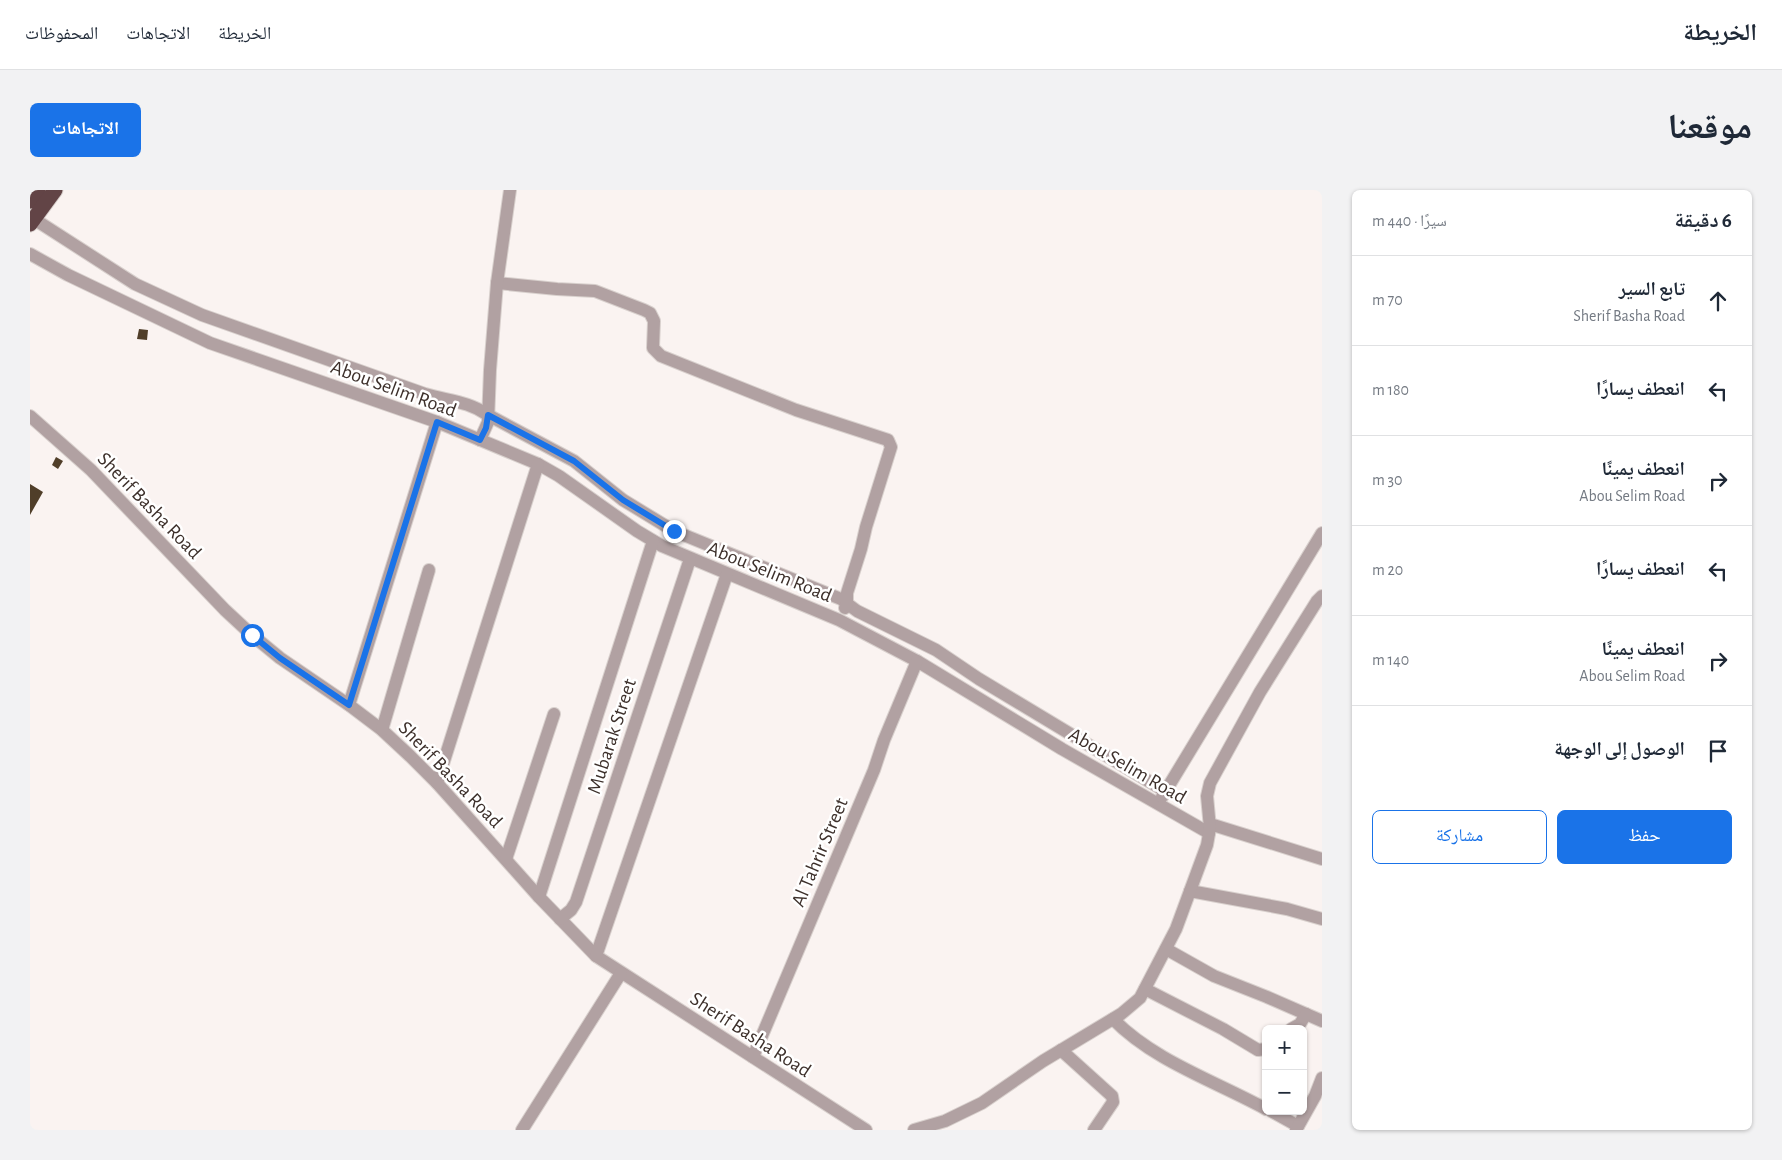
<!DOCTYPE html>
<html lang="ar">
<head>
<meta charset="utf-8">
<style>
  body { margin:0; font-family:"Alegreya Sans","Noto Naskh Arabic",sans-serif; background:#f2f2f3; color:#1f2937; direction:rtl }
  .controls { position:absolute; right:15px; bottom:15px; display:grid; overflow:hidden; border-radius:8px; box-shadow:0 1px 4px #0004 }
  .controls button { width:45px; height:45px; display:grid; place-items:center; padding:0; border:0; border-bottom:1px solid #e0e1e3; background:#fff; color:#1f2937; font:25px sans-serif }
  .stop { position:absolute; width:15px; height:15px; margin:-11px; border:4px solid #1a73e8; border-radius:50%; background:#fff }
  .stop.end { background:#1a73e8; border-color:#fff; box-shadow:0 1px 5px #0008 }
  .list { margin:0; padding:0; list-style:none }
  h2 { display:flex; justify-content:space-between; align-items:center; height:65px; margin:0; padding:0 20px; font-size:21px }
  h2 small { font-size:16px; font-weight:400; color:#747a83 }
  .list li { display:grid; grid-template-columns:32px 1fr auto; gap:15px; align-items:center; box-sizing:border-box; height:90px; padding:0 20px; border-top:1px solid #e0e1e3 }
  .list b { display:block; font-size:19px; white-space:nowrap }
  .list p { margin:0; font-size:16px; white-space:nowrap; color:#747a83 }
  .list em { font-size:16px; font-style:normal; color:#747a83 }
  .actions { display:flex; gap:10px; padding:15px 20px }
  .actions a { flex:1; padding:11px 0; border:1px solid #1a73e8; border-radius:8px; text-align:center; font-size:18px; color:#1a73e8 }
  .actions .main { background:#1a73e8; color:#fff }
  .icon { flex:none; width:28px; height:28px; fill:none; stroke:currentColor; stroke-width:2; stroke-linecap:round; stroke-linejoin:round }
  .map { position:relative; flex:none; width:1292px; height:940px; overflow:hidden; direction:ltr; border-radius:8px }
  header { display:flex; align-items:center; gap:30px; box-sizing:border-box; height:70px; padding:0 25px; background:#fff; border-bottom:1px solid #e0e1e3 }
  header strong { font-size:24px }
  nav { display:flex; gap:28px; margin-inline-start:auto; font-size:18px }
  .intro { display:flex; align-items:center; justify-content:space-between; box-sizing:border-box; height:120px; padding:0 30px }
  h1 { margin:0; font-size:35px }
  .button { padding:12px 22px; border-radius:8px; background:#1a73e8; color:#fff; font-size:18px; font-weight:700 }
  main { display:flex; gap:30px; padding:0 30px }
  aside { flex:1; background:#fff; border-radius:8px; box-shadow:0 1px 4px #0004 }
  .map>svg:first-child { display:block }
</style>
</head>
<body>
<header>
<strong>الخريطة</strong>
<nav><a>الخريطة</a><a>الاتجاهات</a><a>المحفوظات</a></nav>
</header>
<div class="intro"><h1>موقعنا</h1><a class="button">الاتجاهات</a></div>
<main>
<aside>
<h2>6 دقيقة<small>سيرًا · 440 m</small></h2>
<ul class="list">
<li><svg class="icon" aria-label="ahead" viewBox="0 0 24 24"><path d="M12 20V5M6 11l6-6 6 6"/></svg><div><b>تابع السير</b><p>Sherif Basha Road</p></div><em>70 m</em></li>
<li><svg class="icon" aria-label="left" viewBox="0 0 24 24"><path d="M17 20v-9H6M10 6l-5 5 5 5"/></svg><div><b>انعطف يسارًا</b></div><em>180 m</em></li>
<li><svg class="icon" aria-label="right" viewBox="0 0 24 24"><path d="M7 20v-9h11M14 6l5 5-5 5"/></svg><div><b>انعطف يمينًا</b><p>Abou Selim Road</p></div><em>30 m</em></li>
<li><svg class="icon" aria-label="left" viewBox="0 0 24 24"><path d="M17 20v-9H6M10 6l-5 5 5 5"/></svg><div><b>انعطف يسارًا</b></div><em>20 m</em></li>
<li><svg class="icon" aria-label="right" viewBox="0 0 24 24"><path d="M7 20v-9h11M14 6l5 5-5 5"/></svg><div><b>انعطف يمينًا</b><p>Abou Selim Road</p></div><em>140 m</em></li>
<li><svg class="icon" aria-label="arrive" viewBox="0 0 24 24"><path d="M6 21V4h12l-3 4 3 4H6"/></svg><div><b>الوصول إلى الوجهة</b></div></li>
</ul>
<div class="actions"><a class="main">حفظ</a><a>مشاركة</a></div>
</aside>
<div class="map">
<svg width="1292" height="940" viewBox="0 0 1292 940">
  <rect width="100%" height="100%" fill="#faf3f1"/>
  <!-- building -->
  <g fill="#503e29">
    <polygon points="109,139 118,140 117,150 107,149"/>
    <polygon points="26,267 33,271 28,279 22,275"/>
    <polygon points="0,294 13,302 0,325"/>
  </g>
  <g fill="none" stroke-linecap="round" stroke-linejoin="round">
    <!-- minor casing -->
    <g stroke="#d8d0cd" stroke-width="14">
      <g id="minor">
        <path d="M 4,29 L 105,94 L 172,125 L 395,204 C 418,211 438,211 458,225 L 544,271 L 593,310 L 644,341 L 811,409 L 827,421 L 906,460 L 949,489 L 1135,601"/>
        <polyline points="0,64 38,85 180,153 407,232 508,274 529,286 607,341 632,356 809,430 887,471 1032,559 1179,643"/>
        <polyline points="467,93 527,99 565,101 614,120 620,123 624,131 623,158 631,166 766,220 858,250 861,257 836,337 831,359 817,403 817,413 815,418"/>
        <polyline points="0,226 61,280 195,420 222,445 250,468 319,515 352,540 380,566 407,593 509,707 566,766 836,940"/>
        <polyline points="450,250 458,232 460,180 467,93 480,0"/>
        <polyline points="319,515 407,232"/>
        <polyline points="352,540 399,380"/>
        <polyline points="407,593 508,274"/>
        <polyline points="1132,607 1292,343"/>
        <polyline points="1180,634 1292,669"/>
        <polyline points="476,669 524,524"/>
        <polyline points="1160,701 1257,719 1292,729"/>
        <polyline points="509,707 623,351"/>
        <polyline points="530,729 541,720 546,712 660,369"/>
        <polyline points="1136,759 1184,786 1237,807 1292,831"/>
        <polyline points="566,766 697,384"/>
        <polyline points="1115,799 1193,839 1228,860 1236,859"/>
        <path d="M 1083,829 C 1124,871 1185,891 1236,919"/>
        <polyline points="1261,839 1270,834 1276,824"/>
        <polyline points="1031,860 1082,906 1083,912 1064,940"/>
        <polyline points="723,867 844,580 854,550 887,471"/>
        <polyline points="1241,921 1268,936"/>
        <polyline points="492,940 591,783"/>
        <polyline points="884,940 915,931 952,913 1013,871 1091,824 1110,808 1146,739 1177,655 1180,638 1177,606 1180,593 1230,502 1287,411 1292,406"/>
        <polyline points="1266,940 1285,906 1292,888"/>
      </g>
    </g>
    <!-- highway casing -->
    <g stroke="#d8d0cd" stroke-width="17">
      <g id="highway">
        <polyline points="0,11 8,0"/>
        <polyline points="0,34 25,0"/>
      </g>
    </g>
    <!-- minor -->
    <use href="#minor" stroke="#b1a1a2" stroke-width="12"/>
    <!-- highway -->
    <use href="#highway" stroke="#624446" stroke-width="15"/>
  </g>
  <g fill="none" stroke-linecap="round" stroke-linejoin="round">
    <!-- route -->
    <polyline stroke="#1a73e8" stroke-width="6" points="222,445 250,468 319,515 407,232 450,250 456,238 458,225 544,271 593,310 644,341"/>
  </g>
  <g text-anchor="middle" stroke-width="5" stroke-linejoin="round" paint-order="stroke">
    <!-- street labels -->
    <g font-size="20" fill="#3d302b" stroke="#fff">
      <text transform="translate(364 198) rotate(20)" y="7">Abou Selim Road</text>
      <text transform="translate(120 315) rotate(46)" y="7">Sherif Basha Road</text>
      <text transform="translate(740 381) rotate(22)" y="7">Abou Selim Road</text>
      <text transform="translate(581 546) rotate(-72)" y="7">Mubarak Street</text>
      <text transform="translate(1098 575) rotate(30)" y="7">Abou Selim Road</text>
      <text transform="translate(421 584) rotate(46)" y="7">Sherif Basha Road</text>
      <text transform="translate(789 662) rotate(-67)" y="7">Al Tahrir Street</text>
      <text transform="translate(721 844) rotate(33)" y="7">Sherif Basha Road</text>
    </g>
  </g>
</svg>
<div class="controls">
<button>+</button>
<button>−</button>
</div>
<div class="stop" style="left:222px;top:445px"></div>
<div class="stop end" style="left:644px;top:341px"></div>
</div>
</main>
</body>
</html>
